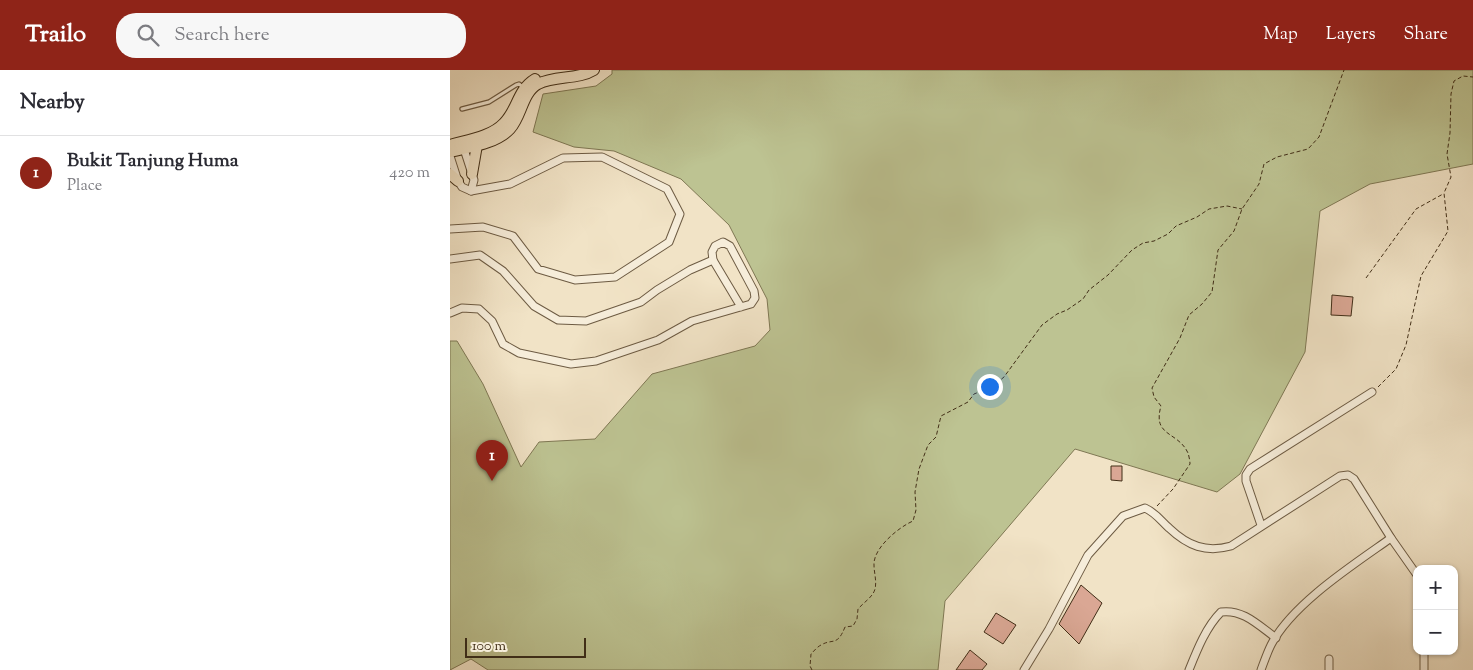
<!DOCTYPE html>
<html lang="en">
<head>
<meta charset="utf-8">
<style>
  body { margin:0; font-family:"Sorts Mill Goudy",serif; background:#f7f7f7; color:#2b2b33 }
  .controls { position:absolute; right:15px; bottom:15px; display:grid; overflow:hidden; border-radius:10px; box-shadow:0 1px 4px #0004 }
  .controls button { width:45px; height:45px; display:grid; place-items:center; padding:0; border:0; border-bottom:1px solid #e1e1e2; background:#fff; color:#2b2b33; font:25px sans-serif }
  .scale { position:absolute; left:15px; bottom:12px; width:121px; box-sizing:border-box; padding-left:5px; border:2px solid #412e17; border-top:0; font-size:14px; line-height:18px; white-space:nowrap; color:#412e17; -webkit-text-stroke:4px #f6edda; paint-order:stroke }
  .you { position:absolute; left:539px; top:316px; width:18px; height:18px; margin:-12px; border:4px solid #fff; border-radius:50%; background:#1a73e8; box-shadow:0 0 0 8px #1a73e833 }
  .badge { display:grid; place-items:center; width:32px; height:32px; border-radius:50%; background:#8f2418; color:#fff; font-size:16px; font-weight:700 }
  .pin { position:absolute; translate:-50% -41px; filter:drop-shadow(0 1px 2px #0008) }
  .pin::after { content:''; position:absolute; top:26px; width:18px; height:15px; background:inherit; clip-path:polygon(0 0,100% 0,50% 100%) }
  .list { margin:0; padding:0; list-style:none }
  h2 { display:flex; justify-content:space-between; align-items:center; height:65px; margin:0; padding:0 20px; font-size:21px }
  h2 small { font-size:16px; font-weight:400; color:#7c7c81 }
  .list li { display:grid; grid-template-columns:32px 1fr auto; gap:15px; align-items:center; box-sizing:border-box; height:75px; padding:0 20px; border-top:1px solid #e1e1e2 }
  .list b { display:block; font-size:19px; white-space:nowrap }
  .list p { margin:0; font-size:16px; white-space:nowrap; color:#7c7c81 }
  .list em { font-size:16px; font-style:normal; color:#7c7c81 }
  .icon { flex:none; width:28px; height:28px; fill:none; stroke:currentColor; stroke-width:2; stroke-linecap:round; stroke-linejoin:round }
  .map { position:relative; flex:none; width:1023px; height:600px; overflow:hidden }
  header { display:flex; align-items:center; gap:30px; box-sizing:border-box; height:70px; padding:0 25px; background:#8f2418; color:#fff }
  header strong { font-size:24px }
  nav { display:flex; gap:28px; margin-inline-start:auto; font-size:18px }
  .search { width:350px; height:45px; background:#f7f7f7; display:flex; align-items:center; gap:12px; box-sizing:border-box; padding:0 18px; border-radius:20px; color:#7c7c81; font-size:19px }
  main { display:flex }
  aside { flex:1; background:#fff }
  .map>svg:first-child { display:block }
</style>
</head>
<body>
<header>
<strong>Trailo</strong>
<div class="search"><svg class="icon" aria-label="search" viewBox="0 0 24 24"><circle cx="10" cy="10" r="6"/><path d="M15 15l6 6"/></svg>Search here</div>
<nav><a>Map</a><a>Layers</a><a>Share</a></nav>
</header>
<main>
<aside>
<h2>Nearby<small></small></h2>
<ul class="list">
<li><span class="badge">1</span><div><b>Bukit Tanjung Huma</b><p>Place</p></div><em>420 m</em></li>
</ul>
</aside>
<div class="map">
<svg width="1023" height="600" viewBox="0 0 1023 600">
  <rect width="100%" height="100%" fill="#f1e3c6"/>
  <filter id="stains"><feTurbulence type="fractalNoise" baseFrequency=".004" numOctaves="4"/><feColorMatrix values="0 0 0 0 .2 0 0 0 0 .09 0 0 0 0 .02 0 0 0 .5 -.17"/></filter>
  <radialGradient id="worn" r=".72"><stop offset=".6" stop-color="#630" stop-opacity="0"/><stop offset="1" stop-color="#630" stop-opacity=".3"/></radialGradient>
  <!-- green -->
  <polygon fill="#bdc392" stroke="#7f7854" points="162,0 1023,0 1023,94 920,114 870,141 855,282 790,404 767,422 625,379 495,531 488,600 38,600 21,589 0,600 0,271 7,271 33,314 71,397 89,372 145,369 202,304 305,276 320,260 317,229 279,155 231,109 164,81 124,77 83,62 93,24 146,16 162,4"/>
  <!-- building -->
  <g fill="#daa794" stroke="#412e17">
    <polygon points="882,225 903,227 901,246 881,245"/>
    <polygon points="661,396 672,396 672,411 661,410"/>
    <polygon points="631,515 652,533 629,574 609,554"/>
    <polygon points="546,543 566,555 553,574 534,562"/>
    <polygon points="520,580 537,594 532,600 506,600"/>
  </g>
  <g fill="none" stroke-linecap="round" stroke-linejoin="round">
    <!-- service casing -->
    <g stroke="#6d5b43" stroke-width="5.5">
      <polyline id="service" points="12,39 39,32 66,15 69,14 74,18"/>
    </g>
    <!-- minor casing -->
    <g stroke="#6d5b43" stroke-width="9">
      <g id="minor">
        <polyline points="13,76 24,110 21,121"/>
        <polyline points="0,86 8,111 12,117 21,121 60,114 113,88 152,87 217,119 230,144 219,172 165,207 125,210 88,199 63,166 33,157 0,159"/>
        <polyline points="0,189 30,185 53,201 84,236 108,250 136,251 191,232 207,220 240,200 263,190"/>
        <polyline points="0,243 12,238 29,239 42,251 53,274 69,283 121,294 146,291 208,270 242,251 301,234 305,228 304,221 280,176 273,172 265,176 262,182 263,190 291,237"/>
        <polyline points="811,455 796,411 796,405 800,399 922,322"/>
        <path d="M 574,600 L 599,559 L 638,485 L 673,446 L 695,438 C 706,443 711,451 719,458 C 738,476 756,483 781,476 L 890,406 L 898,405 L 904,409 L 941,468 L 967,505"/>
        <path d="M 739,600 C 747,580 756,557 771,542 C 793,539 808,555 826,568"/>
        <path d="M 811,600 C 814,592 817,583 821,575 C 842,534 903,495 941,468"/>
        <polyline points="879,600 879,589"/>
        <polyline points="974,600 974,581"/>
      </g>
    </g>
    <!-- primary casing -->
    <g stroke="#412e17" stroke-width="12">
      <g id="primary">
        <path d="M 0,75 C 17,70 41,67 54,53 C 68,39 67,20 85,9"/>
        <path d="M 0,82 C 19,77 46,74 60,59 C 72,46 72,23 88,14 C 105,5 128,10 144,0"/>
        <polyline points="0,104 8,111"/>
        <polyline points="22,104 27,75"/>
      </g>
    </g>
    <!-- path -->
    <g stroke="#412e17" stroke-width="1" stroke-dasharray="4 2.5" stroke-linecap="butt">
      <polyline points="916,208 966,139 993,124"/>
      <polyline points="928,317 946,299 956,275 971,206 998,161 994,123 1001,107 997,84 1000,63 1001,24 1004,11 1013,6 1023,7"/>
      <path d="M 707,436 L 723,419 L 740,394 C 740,391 739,386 738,383 C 728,361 702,367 711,336 L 704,327 L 702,318 L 730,268 L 739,245 L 752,234 L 762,222 L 768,180 L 784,161 L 792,139 L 809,114 L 814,94 L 827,87 L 858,79 L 869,67 L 894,0"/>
      <path d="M 362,600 L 360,596 L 361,584 C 364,581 367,577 371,575 C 383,568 387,577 395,557 L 403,556 L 407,549 L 408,539 C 414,532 423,527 425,519 C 427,511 424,503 424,495 C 423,478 449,457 463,451 L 466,440 L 465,422 L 469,399 L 478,375 L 486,367 L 491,346 L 518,332 L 524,324 L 542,317 L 554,307 L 592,255 L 607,244 L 617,240 L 633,229 L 639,220 L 658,205 L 682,180 L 693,173 L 704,171 L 718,164 L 726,156 L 747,147 L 759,139 L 777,136 L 792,139"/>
    </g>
    <!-- service -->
    <use href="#service" stroke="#f6edda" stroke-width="3"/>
    <!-- minor -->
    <use href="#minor" stroke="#f6edda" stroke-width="7"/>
    <!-- primary -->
    <use href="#primary" stroke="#f1e3c6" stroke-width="10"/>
  </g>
  <rect width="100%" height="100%" filter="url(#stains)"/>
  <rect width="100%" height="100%" fill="url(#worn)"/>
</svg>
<div class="controls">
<button>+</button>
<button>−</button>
</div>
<div class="scale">100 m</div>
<div class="you"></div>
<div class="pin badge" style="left:42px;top:411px">1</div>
</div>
</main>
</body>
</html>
